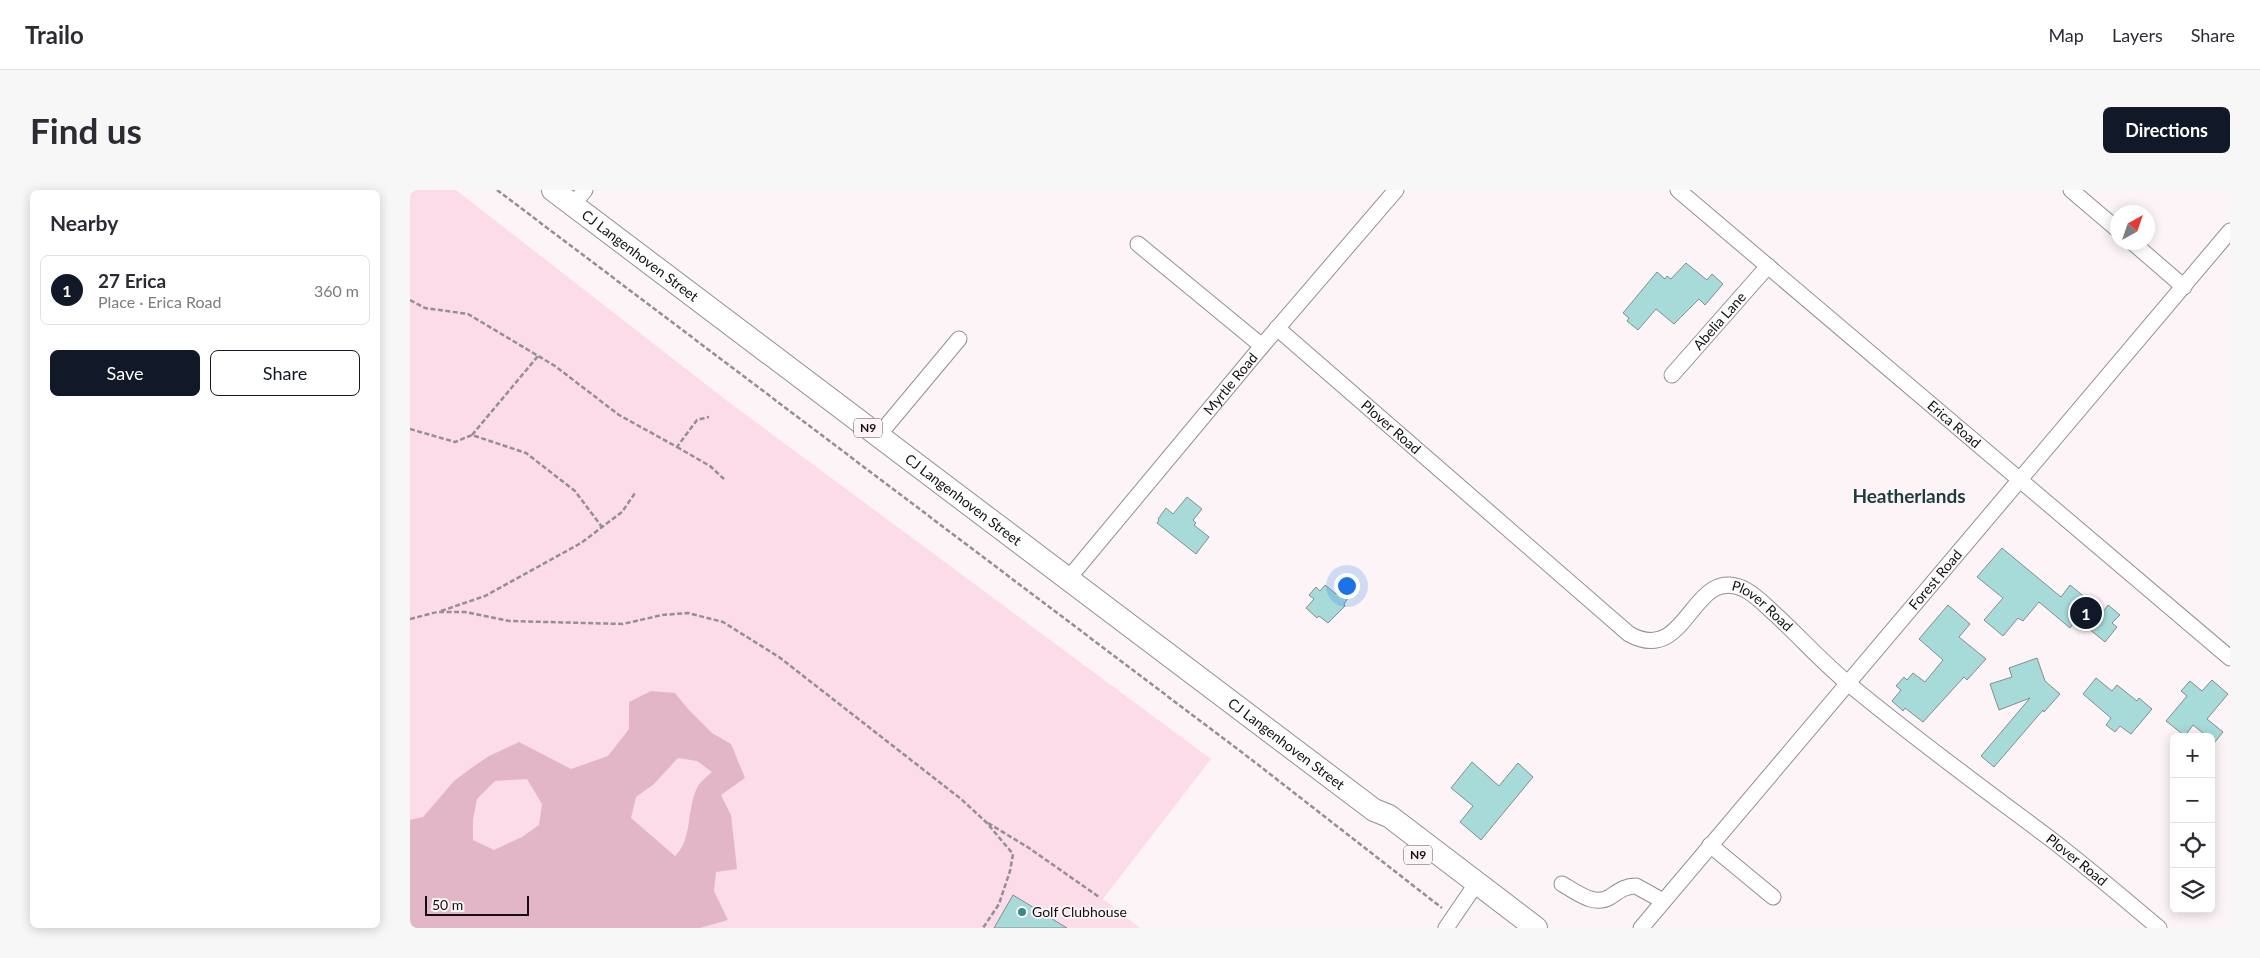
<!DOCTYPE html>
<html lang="en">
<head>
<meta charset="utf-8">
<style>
  body { margin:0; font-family:Lato,sans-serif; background:#f7f7f7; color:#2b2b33 }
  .controls { position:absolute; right:15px; bottom:15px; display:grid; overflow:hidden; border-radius:8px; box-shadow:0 2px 12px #0003 }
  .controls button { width:45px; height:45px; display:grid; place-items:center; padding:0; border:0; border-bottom:1px solid #e1e1e2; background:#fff; color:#2b2b33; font:25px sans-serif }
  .compass { position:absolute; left:1700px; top:15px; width:45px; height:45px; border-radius:50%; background:#fff; box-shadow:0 2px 12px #0003; rotate:40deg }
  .scale { position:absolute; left:15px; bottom:12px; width:104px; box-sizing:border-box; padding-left:5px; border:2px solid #120f10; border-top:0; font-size:14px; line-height:18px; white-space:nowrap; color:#120f10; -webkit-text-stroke:4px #fdf4f7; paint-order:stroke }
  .you { position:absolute; left:936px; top:395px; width:18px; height:18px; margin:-12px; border:4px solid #fff; border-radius:50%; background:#1a73e8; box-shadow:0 0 0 8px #1a73e833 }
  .badge { display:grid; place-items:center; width:32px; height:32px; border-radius:50%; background:#111827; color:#fff; font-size:16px; font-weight:700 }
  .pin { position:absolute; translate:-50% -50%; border:2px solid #fff; box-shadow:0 1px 5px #0006 }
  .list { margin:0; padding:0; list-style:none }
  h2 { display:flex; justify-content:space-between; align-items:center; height:65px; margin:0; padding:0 20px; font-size:21px }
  h2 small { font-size:16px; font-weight:400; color:#7c7c81 }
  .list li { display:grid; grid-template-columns:32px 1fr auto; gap:15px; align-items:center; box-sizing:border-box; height:70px; margin:0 10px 10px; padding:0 10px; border:1px solid #e1e1e2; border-radius:8px }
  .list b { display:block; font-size:19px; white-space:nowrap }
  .list p { margin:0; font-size:16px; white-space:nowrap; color:#7c7c81 }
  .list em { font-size:16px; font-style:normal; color:#7c7c81 }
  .actions { display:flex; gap:10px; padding:15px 20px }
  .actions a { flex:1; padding:11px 0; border:1px solid #111827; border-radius:8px; text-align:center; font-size:18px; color:#111827 }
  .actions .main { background:#111827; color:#fff }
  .icon { flex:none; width:28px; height:28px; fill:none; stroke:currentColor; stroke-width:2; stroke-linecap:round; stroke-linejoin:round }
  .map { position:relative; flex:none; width:1820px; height:738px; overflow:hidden; border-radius:8px }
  header { display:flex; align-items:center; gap:30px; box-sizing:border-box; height:70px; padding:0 25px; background:#fff; border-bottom:1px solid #e1e1e2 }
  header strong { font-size:24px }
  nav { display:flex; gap:28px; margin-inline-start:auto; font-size:18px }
  .intro { display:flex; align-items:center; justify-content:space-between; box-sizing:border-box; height:120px; padding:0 30px }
  h1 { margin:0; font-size:35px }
  .button { padding:12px 22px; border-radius:8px; background:#111827; color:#fff; font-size:18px; font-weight:700 }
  main { display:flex; gap:30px; padding:0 30px }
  aside { flex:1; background:#fff; border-radius:8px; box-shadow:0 2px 12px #0003 }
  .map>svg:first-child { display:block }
</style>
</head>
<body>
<header>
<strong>Trailo</strong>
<nav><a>Map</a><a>Layers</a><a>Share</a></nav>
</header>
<div class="intro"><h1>Find us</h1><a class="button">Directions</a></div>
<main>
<aside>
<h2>Nearby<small></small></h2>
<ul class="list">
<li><span class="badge">1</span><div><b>27 Erica</b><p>Place · Erica Road</p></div><em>360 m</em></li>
</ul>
<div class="actions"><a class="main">Save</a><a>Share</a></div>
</aside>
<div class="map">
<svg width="1820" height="738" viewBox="0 0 1820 738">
  <rect width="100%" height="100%" fill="#fdf4f7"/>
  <!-- green -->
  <polygon fill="#fcdce8" points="0,0 46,0 320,213 801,569 693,709 730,738 0,738"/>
  <!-- water -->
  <path fill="#e2b6c6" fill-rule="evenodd" d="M 241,501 L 265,503 L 278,519 L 302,543 L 321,554 L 335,588 L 311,605 L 321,625 L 327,679 L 306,682 L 304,701 L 318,730 L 290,738 L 0,738 L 0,630 L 13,627 L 44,591 L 64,576 L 79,566 L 109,552 L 161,579 L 198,566 L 219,539 L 219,512 ZM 268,568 L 287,571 L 302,582 C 298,586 291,591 288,596 C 276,618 283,650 265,666 L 221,628 L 226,607 L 244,594 ZM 117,589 L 132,614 L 129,635 L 112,647 L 84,660 L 63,650 L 63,630 L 67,609 L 85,591 Z"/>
  <!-- building -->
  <g fill="#a6dbda" stroke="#848d8d">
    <polygon points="1276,73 1297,90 1302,84 1313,94 1295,115 1289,109 1264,134 1246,119 1228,140 1217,131 1219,128 1213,123 1247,82 1255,89 1257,86 1261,89"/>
    <polygon points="777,307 792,319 783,330 786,333 784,335 799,347 786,364 747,333 749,330 748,329 756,318 763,324"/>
    <polygon points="1592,358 1651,407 1660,395 1693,422 1698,415 1710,425 1702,433 1707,437 1695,452 1673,434 1668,439 1663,434 1660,438 1629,412 1613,431 1608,428 1593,446 1574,430 1593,408 1567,387"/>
    <polygon points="915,395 926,404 929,400 938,408 934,414 935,416 918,433 909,426 907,428 896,418 904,409 899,405 906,397 910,401"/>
    <polygon points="1538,415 1560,434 1549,447 1576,469 1557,490 1554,487 1513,532 1495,518 1493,521 1482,511 1491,500 1486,496 1494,487 1497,490 1503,483 1515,492 1533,470 1509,449"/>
    <polygon points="1627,468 1635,491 1650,504 1634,522 1633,520 1584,577 1571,566 1620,508 1589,520 1580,494 1602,487 1599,478"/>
    <polygon points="1686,488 1702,501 1707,495 1727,511 1729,508 1742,519 1721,544 1710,536 1705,542 1696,535 1701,528 1673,504"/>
    <polygon points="1802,490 1818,504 1797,529 1813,542 1805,552 1801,547 1798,547 1783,535 1775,546 1756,531 1777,506 1771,501 1780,491 1792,501"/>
    <polygon points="1062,572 1089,596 1108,573 1123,587 1071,650 1050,632 1063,616 1041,598"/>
    <polygon points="603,705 657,738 584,738"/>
  </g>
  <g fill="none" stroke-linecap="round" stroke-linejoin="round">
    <!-- minor casing -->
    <g stroke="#968e91" stroke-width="17">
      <g id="minor">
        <path id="s1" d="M 1268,0 L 1820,468"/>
        <polyline points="1661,0 1708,40"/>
        <polyline points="163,15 175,0"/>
        <polyline points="1722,52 1774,97"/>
        <polyline points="728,54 852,156"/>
        <path id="s2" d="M 867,138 L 1219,444 C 1278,477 1281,374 1334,399 C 1346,405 1356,416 1366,425 C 1391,448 1414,474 1440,495 C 1504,548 1571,597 1638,647 C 1676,676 1712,707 1749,738"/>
        <path id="s3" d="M 1262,185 L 1358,76"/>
        <polyline points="468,246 549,149"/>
        <path id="s4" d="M 658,389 L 852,156 L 986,0"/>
        <polyline points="1300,655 1363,707"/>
        <path d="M 1152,694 C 1167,702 1184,717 1200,707 C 1209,701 1215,696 1226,696 L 1253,711"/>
        <polyline points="1036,738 1066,694"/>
        <path id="s5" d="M 1231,738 L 1820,41"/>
      </g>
    </g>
    <!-- highway casing -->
    <g stroke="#968e91" stroke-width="24">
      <g id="highway">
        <path id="s6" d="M 143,0 L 964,620 L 979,626 L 1126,738"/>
      </g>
    </g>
    <!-- path -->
    <g stroke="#958f91" stroke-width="2.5" stroke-dasharray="5 2.5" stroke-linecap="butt">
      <polyline points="87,0 842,570 1032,718"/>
      <polyline points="0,110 15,118 58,124 145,176 209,225 267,257 287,230 299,227"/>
      <polyline points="0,239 45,252 62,245 116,263 165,301 192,337"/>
      <polyline points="62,245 128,166"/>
      <polyline points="267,257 300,276 314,289"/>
      <polyline points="31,421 75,406 171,353 212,322 225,303"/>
      <polyline points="0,429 27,422 55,422 99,431 213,434 252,425 278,423 313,432 369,467 551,609 576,632 603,664 600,681 589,714 573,738"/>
      <polyline points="578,633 619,658 689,707"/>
    </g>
    <!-- minor -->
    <use href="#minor" stroke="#fff" stroke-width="15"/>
    <!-- highway -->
    <use href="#highway" stroke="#fff" stroke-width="22"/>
  </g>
  <!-- markers -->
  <circle fill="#408887" stroke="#fdf4f7" stroke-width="2" cx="612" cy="722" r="5"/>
  <g text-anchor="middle" stroke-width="4" stroke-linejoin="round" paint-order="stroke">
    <!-- shield labels -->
    <g fill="#fdf4f7" stroke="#585455" stroke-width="1">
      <rect x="444" y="228.5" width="28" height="19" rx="4"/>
      <rect x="994" y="655.5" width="28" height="19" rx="4"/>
    </g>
    <g font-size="12" font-weight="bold" fill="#120f10">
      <text x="458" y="242">N9</text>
      <text x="1008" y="669">N9</text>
    </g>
    <!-- street labels -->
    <g font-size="14" fill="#120f10" stroke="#fdf4f7">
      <text dy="5" stroke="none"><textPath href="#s6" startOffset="109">CJ Langenhoven Street</textPath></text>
      <text dy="5" stroke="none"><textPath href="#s3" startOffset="72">Abelia Lane</textPath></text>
      <text dy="5" stroke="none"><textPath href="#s4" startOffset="254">Myrtle Road</textPath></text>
      <text dy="5" stroke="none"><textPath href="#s1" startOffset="362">Erica Road</textPath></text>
      <text dy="5" stroke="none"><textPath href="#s2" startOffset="151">Plover Road</textPath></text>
      <text dy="5" stroke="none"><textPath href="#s6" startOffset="514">CJ Langenhoven Street</textPath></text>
      <text dy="5" stroke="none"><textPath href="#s5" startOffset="456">Forest Road</textPath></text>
      <text dy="5" stroke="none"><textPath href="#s2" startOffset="629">Plover Road</textPath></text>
      <text dy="5" stroke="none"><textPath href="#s6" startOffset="919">CJ Langenhoven Street</textPath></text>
      <text dy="5" stroke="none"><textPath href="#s2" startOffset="1034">Plover Road</textPath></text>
    </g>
    <!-- poi labels -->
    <g font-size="14" fill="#120f10" stroke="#fdf4f7" text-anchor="start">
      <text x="622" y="727">Golf Clubhouse</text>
    </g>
    <!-- district labels -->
    <g font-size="19" font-weight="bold" fill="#1a3c3c" stroke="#fdf4f7">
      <text x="1499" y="313">Heatherlands</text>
    </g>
  </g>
</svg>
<div class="controls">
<button>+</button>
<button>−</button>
<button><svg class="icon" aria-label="locate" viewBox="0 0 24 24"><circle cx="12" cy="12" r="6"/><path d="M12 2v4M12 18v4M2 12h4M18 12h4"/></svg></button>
<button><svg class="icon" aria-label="layers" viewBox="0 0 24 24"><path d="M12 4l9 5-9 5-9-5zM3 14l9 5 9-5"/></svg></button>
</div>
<svg class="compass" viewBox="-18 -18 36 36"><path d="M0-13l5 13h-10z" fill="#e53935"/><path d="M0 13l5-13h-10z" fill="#7c7c81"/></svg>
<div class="scale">50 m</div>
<div class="you"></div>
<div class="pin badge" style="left:1676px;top:423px">1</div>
</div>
</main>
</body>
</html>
